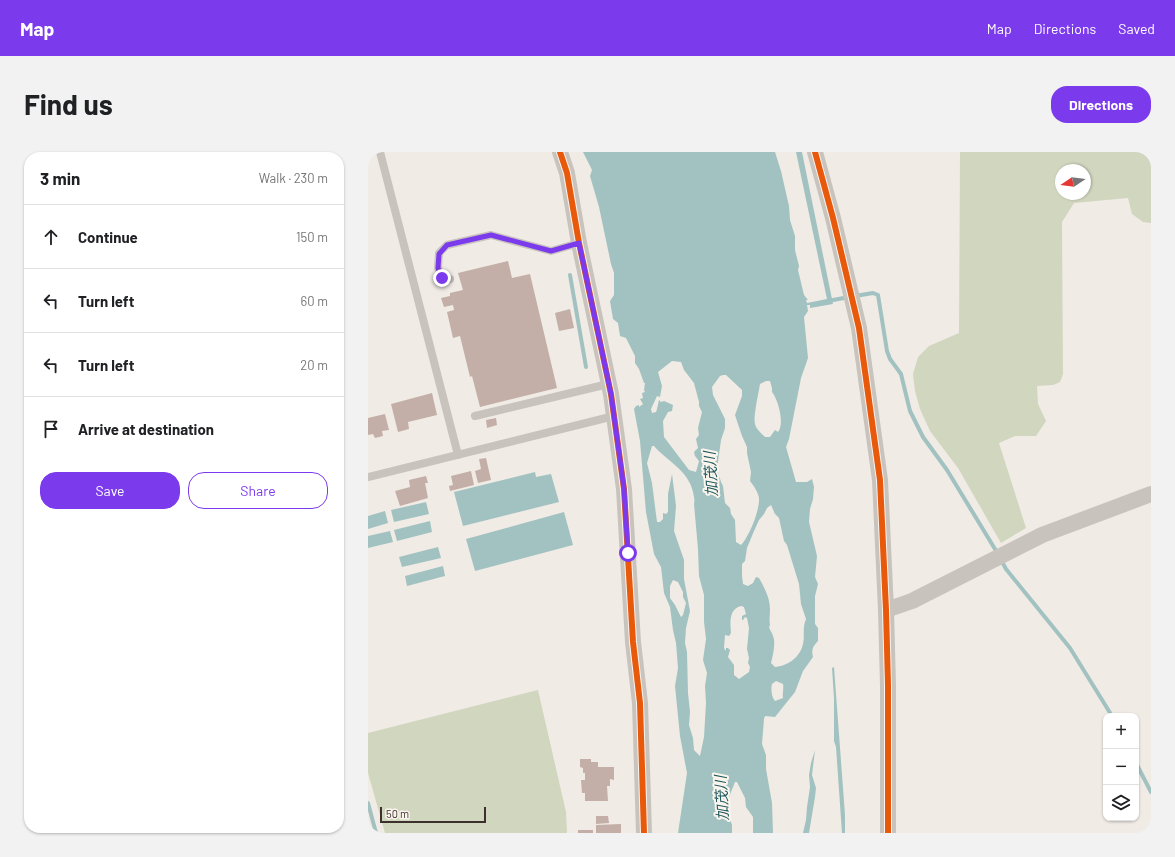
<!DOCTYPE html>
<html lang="en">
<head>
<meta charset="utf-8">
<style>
  body { margin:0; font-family:Barlow,"Noto Sans JP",sans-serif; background:#f2f2f2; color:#202124 }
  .controls { position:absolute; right:12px; bottom:12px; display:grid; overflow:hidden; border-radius:8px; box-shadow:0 1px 3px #0004 }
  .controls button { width:36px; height:36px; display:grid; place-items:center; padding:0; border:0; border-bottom:1px solid #e0e0e0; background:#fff; color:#202124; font:20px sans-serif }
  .compass { position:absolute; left:687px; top:12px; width:36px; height:36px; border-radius:50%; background:#fff; box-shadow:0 1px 3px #0004; rotate:257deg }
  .scale { position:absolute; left:12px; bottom:10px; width:106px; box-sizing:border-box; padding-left:4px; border:2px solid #3b302b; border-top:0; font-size:11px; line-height:14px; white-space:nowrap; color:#3b302b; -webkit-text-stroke:3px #fbf5ee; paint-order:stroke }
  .stop { position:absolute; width:12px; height:12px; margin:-9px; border:3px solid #7c3aed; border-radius:50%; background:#fff }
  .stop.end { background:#7c3aed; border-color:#fff; box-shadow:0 1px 4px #0008 }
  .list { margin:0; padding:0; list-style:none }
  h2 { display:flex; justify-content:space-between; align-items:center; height:52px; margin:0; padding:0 16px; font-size:17px }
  h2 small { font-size:13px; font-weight:400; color:#757577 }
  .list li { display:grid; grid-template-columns:26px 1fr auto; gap:12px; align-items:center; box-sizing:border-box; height:64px; padding:0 16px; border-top:1px solid #e0e0e0 }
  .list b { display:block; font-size:15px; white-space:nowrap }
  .list em { font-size:13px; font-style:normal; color:#757577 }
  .actions { display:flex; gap:8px; padding:12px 16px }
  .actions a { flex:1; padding:9px 0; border:1px solid #7c3aed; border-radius:16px; text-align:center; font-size:14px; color:#7c3aed }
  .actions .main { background:#7c3aed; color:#fff }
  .icon { flex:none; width:22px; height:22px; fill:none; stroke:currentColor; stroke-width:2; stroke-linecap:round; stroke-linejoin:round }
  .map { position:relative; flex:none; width:783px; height:681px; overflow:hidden; border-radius:16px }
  header { display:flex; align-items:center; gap:24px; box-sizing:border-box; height:56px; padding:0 20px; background:#7c3aed; color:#fff }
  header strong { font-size:19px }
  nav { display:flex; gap:22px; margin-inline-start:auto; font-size:14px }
  .intro { display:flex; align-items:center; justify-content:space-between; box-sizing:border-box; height:96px; padding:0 24px }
  h1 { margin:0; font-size:28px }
  .button { padding:10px 18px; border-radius:16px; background:#7c3aed; color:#fff; font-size:14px; font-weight:700 }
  main { display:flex; gap:24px; padding:0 24px }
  aside { flex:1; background:#fff; border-radius:16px; box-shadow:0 1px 3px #0004 }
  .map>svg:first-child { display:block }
</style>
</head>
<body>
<header>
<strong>Map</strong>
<nav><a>Map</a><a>Directions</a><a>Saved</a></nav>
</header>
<div class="intro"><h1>Find us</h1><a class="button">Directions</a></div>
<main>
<aside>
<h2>3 min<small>Walk · 230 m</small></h2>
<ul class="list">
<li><svg class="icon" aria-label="ahead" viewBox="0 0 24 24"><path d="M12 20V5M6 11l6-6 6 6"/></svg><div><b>Continue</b></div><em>150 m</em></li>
<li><svg class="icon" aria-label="left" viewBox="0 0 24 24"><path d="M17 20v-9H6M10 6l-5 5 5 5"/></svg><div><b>Turn left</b></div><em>60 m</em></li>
<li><svg class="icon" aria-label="left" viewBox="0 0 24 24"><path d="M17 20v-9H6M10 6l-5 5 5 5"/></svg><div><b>Turn left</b></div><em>20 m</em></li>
<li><svg class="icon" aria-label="arrive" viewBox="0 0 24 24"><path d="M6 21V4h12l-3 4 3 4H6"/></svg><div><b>Arrive at destination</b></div></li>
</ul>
<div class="actions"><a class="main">Save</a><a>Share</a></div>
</aside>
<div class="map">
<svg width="783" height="681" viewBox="0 0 783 681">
  <rect width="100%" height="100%" fill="#f0ebe5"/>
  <!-- green -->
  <g fill="#d1d6bf" fill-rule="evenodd">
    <path d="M 592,0 L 783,0 L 783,71 L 775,70 L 764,62 L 760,46 L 706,51 L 694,70 L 695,222 L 692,230 L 685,233 L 669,234 L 670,252 L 678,269 L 668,284 L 647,284 L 631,291 L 658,376 L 633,391 L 590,316 L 562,279 L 552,257 L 547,239 L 545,222 L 550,205 L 561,194 L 591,181 ZM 693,18 L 717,18 L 717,42 L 693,42 Z"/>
    <polygon points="170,538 198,660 199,681 17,681 0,621 0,581"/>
  </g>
  <!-- water -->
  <g fill="#a1c2c1" fill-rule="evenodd">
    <path d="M 215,0 L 407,0 L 413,19 L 421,54 L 422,68 L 427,84 L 427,98 L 431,114 L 430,118 L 436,143 L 440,148 L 438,148 L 439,151 L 459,147 L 428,0 L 434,0 L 465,152 L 442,156 L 442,153 L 439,153 L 440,159 L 436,165 L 440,206 L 433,226 L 421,287 L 418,295 L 428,330 L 439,330 L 444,327 L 446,335 L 445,347 L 442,357 L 441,370 L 449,404 L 447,425 L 450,432 L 447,444 L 447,472 L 450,476 L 450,489 C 445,494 443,498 445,505 L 435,519 L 427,540 L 407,565 L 397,564 L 396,567 L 394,592 L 398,603 L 398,617 L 404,651 L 405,681 L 385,681 L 385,665 L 378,655 L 377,646 L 369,630 L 367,630 L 361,645 L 359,660 L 364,673 L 364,681 L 310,681 L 319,621 L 312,584 L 307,534 L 310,516 L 308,491 L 305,478 L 302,455 L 296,441 L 293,415 L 286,402 L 278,360 L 272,289 L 266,257 L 268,254 L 271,253 L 271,255 L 275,252 L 272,247 L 275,246 L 274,241 L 277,240 L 276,238 L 277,231 L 276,231 L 271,217 L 267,211 L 267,204 L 258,186 L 252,184 L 250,171 L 245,167 L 242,149 L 246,143 L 246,121 L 243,112 L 231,55 L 222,24 L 224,18 ZM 304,209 L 313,210 L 316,218 L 326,231 L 331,250 L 331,254 L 334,260 L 330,276 L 331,283 L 328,287 L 330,296 L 326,300 L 327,304 L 331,309 L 328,320 L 321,318 L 296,285 L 295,269 L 300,260 L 304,259 L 305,253 L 296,249 L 293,250 L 291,248 L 289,257 L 288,260 L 284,261 L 283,257 L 289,244 L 292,245 L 294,234 L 290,220 ZM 355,223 L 358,223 L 374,238 L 374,244 L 367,263 L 374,284 L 379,295 L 379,301 L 383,320 L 382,329 C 386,334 390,340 391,346 C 392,358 381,385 373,393 L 368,390 L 367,368 L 363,362 L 362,356 L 357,351 L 355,334 L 353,330 L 349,317 L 353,288 L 357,276 L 357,267 L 345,243 L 344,235 L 352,224 ZM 398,229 L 402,229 L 404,236 L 404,240 C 410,247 417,272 410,280 L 407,278 L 402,285 L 397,285 C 393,281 388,277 387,272 C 385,265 391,239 392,232 ZM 284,294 L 286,294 C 300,310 320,318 325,340 C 326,345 327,348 326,352 L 330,397 L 331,424 L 336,443 L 336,470 L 338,487 L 335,508 L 339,521 L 337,534 L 338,551 L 336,585 L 332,604 L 326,598 L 325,586 L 321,573 L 322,560 L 320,541 L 319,500 L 317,491 L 318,476 L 322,459 L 316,427 L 316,408 L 306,379 L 308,354 L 304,322 L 300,342 L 300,360 L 298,362 L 295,361 L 295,367 L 292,370 L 289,370 L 284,331 L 279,311 ZM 403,353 L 407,362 L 411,366 L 416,389 L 419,393 L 431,432 L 433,452 L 438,467 C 434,477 437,483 435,492 C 432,506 419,514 407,515 L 403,511 C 405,503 408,491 405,484 C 404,480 402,479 401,475 L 402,473 C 401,468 402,463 402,457 C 402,446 396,435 391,426 L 388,425 L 385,431 L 380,434 L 375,432 L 374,424 L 374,412 L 377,409 L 379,396 L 386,379 L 391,368 L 396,362 L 399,356 ZM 305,428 L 310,430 L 315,440 L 315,445 L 318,451 L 315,463 L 313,465 L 307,453 L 302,446 L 302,434 ZM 373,454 L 376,455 L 378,462 L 374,464 L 374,468 L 375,468 L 377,465 L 379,466 L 381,476 L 379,497 L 381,506 L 380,511 L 382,515 L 381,520 L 371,527 L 366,523 L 366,513 L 360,505 L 362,498 L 360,496 L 358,496 L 358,499 L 356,496 L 357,483 L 361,484 L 363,481 C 362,470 361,457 373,454 ZM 408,529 L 415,532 C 416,537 414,542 415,546 L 407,549 C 403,545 403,536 404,532 Z"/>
    <polygon points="167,320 168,325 183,322 191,350 95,374 86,340"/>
    <polygon points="58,350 61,362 26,370 23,358"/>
    <polygon points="17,359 20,371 0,377 0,364"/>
    <polygon points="196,360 205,393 107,419 98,387"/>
    <polygon points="62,369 64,380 29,389 26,378"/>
    <polygon points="22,379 25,390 0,396 0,384"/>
    <polygon points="70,395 73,406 34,415 31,405"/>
    <polygon points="75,414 77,424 39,434 37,424"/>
    <polygon points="466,515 477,663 477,681 474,681 468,595 466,589 466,547 464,516"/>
    <polygon points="447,598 444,623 448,636 447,645 441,681 435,681 438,668 439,655 442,635 441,623 443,611"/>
  </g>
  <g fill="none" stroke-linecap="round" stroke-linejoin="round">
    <!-- stream -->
    <g stroke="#a1c2c1" stroke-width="4">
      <polyline points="202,123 218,215"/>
      <polyline points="487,144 505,141 510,143 519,199 522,207 533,222 542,259 555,285 579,318 630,402"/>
      <polyline points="460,149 481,145"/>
      <polyline points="633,408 638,417 702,496 744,564"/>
      <polyline points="768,611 783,640"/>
      <polyline points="0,651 8,681"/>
    </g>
  </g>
  <!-- building -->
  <g fill="#c3afa7">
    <polygon points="140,109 144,126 162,122 189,236 112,255 104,224 102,225 92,184 85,186 79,160 86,158 85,153 76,155 73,146 82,144 82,141 95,138 90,121"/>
    <polygon points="202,157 206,176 191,179 187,161"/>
    <polygon points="64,241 69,263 40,270 41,277 30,280 23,252"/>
    <polygon points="17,262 21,278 14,279 15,284 7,286 5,282 0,283 0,266"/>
    <polygon points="128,266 129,273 119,276 118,268"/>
    <polygon points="118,306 123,328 110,331 107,319 113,317 111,307"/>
    <polygon points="103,319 106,333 82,339 81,334 85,333 83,324"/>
    <polygon points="58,324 60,331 57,331 60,346 32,354 27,339 42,335 41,328"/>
    <polygon points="212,607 223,607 223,610 230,610 230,615 246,615 246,628 242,627 242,634 239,634 240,649 217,649 217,641 214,641 213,628 217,628 217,621 215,621 215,616 212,615"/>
    <polygon points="228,664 240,664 241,671 228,672"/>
    <polygon points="253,672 253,681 228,681 228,673"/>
    <rect x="210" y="678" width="15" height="3"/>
  </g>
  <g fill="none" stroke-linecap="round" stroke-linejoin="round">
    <!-- lane -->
    <g stroke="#c9c3be" stroke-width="8">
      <polyline points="12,0 90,303"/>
      <polyline points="82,127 74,126 70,116 71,101 79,93 123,83 183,99 211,91"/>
      <polyline points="107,264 240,232"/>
      <polyline points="0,325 246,264"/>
    </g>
    <!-- street -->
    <g stroke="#c9c3be" stroke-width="16">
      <polyline points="192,0 199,21 211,91 243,242 256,337 265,490 272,551 276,681"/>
      <polyline points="447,0 465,66 491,176 512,328 518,458 520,533 520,681"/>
      <polyline points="518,458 544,449 674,383 783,342"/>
    </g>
    <!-- cycleway casing -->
    <g stroke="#fbf5ee" stroke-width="8">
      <g id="cycleway">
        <polyline points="192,0 199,21 211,91 243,242 256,337 265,490 272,551 276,681"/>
        <polyline points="447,0 465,66 491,176 512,328 518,458 520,533 520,681"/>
      </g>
    </g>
    <!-- cycleway -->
    <use href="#cycleway" stroke="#e8590c" stroke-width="6"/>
  </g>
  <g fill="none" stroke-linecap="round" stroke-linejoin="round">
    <!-- route -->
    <polyline stroke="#7c3aed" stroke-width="5" points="74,126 70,116 71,102 79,93 123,83 183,99 211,91 243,242 256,337 260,401"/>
  </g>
  <g text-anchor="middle" stroke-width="4" stroke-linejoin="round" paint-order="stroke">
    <!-- water labels -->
    <g font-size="15" font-style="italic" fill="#1f5a5e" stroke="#fbf5ee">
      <text transform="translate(343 322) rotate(-93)" y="5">加茂川</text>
      <text transform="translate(354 646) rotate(-93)" y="5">加茂川</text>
    </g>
  </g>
</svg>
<div class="controls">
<button>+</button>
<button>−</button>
<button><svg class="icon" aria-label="layers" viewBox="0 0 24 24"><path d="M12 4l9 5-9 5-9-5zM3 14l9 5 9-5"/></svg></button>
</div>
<svg class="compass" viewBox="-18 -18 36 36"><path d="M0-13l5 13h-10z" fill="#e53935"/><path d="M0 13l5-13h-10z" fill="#757577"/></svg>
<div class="scale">50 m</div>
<div class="stop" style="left:260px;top:401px"></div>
<div class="stop end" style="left:74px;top:126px"></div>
</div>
</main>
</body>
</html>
